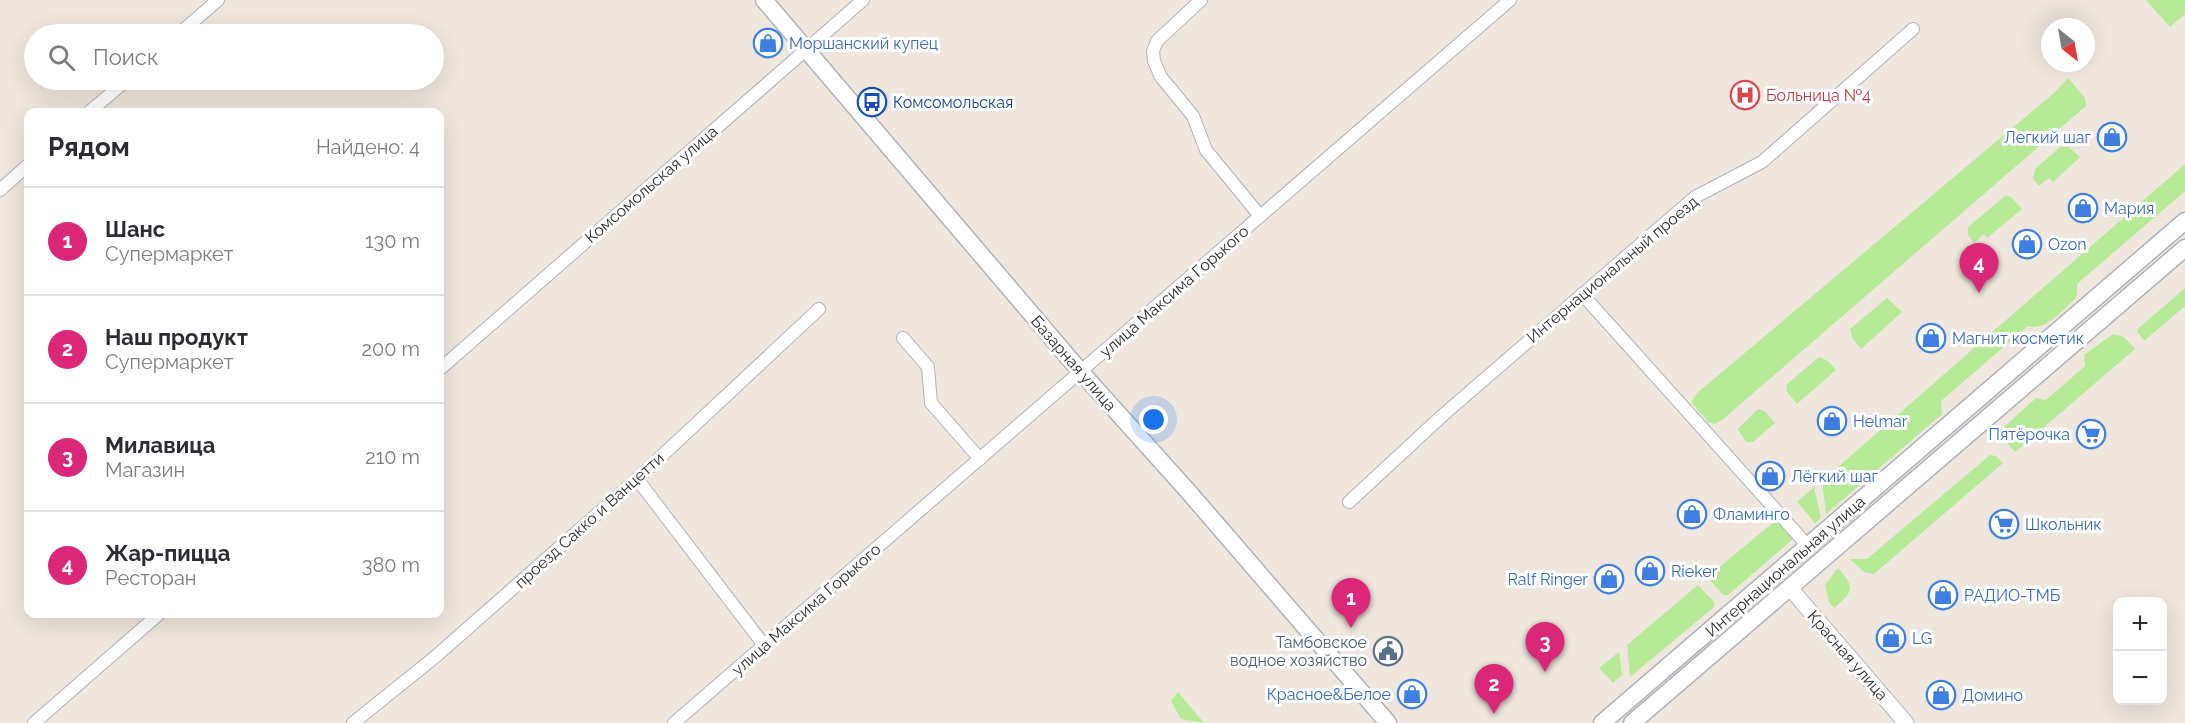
<!DOCTYPE html>
<html lang="ru">
<head>
<meta charset="utf-8">
<style>
  body { margin:0; font-family:Raleway,sans-serif; background:#f2f2f3; color:#2b2b33 }
  .controls { position:absolute; right:18px; bottom:18px; display:grid; overflow:hidden; border-radius:12px; box-shadow:0 6px 24px #0002 }
  .controls button { width:54px; height:54px; display:grid; place-items:center; padding:0; border:0; border-bottom:2px solid #e1e1e2; background:#fff; color:#2b2b33; font:30px sans-serif }
  .compass { position:absolute; left:2041px; top:18px; width:54px; height:54px; border-radius:50%; background:#fff; box-shadow:0 6px 24px #0002; rotate:149deg }
  .you { position:absolute; left:1154px; top:420px; width:21px; height:21px; margin:-15px; border:4px solid #fff; border-radius:50%; background:#1a73e8; box-shadow:0 0 0 9px #1a73e833 }
  .badge { display:grid; place-items:center; width:39px; height:39px; border-radius:50%; background:#db2777; color:#fff; font-size:20px; font-weight:700 }
  .pin { position:absolute; translate:-50% -50px; filter:drop-shadow(0 2px 3px #0008) }
  .pin::after { content:''; position:absolute; top:32px; width:21px; height:18px; background:inherit; clip-path:polygon(0 0,100% 0,50% 100%) }
  .list { margin:0; padding:0; list-style:none }
  h2 { display:flex; justify-content:space-between; align-items:center; height:78px; margin:0; padding:0 24px; font-size:26px }
  h2 small { font-size:20px; font-weight:400; color:#7c7c81 }
  .list li { display:grid; grid-template-columns:39px 1fr auto; gap:18px; align-items:center; box-sizing:border-box; height:108px; padding:0 24px; border-top:2px solid #e1e1e2 }
  .list b { display:block; font-size:22px; white-space:nowrap }
  .list p { margin:0; font-size:20px; white-space:nowrap; color:#7c7c81 }
  .list em { font-size:20px; font-style:normal; color:#7c7c81 }
  .icon { flex:none; width:33px; height:33px; fill:none; stroke:currentColor; stroke-width:2; stroke-linecap:round; stroke-linejoin:round }
  .map { position:relative; flex:none; width:2185px; height:723px; overflow:hidden }
  .search { position:absolute; background:#fff; box-shadow:0 6px 24px #0002; left:24px; top:24px; width:420px; height:66px; display:flex; align-items:center; gap:15px; box-sizing:border-box; padding:0 21px; border-radius:33px; color:#7c7c81; font-size:22px }
  .panel { position:absolute; background:#fff; box-shadow:0 6px 24px #0002; left:24px; top:108px; width:420px; height:510px; border-radius:12px }
  .map>svg:first-child { display:block }
</style>
</head>
<body>
<div class="map">
<svg width="2185" height="723" viewBox="0 0 2185 723">
  <rect width="100%" height="100%" fill="#efe7de"/>
  <!-- grass -->
  <g fill="#b6ea97">
    <polygon points="2146,0 2185,0 2185,14 2170,27"/>
    <polygon points="2068,78 2085,98 2086,106 1722,420 1715,424 1708,422 1691,402 1697,393 2054,93"/>
    <polygon points="2060,147 2069,147 2080,157 2053,182 2049,178 2039,186 2033,179 2035,169"/>
    <path d="M 2185,164 L 2185,191 L 2077,284 L 2077,297 C 2064,308 2046,332 2028,326 L 1941,401 L 1942,414 L 1826,514 L 1822,481 Z"/>
    <polygon points="2005,196 2011,197 2022,209 1987,238 1984,234 1974,243 1968,235 1968,227"/>
    <polygon points="2185,288 2185,306 2144,341 2137,331 2140,327"/>
    <polygon points="1887,298 1902,312 1861,349 1853,339 1850,329"/>
    <polygon points="2113,334 2124,337 2135,349 2015,452 2004,440 2004,427 2036,398 2046,400 2085,366 2084,355"/>
    <polygon points="1819,357 1828,361 1836,370 1797,404 1787,392 1786,385"/>
    <polygon points="1758,409 1766,412 1775,423 1753,442 1746,442 1738,429"/>
    <polygon points="1990,455 1996,456 2003,463 1874,574 1864,572 1850,559 1867,559"/>
    <polygon points="1814,487 1821,518 1815,523 1797,502"/>
    <polygon points="1776,520 1793,539 1728,595 1723,595 1709,579 1710,575"/>
    <path d="M 1838,568 C 1856,588 1853,592 1834,608 L 1829,602 L 1825,585 Z"/>
    <polygon points="1698,585 1714,602 1714,607 1630,677 1627,645"/>
    <polygon points="1619,652 1622,675 1613,683 1599,668"/>
    <polygon points="1178,692 1204,723 1181,719 1171,701"/>
  </g>
  <g fill="none" stroke-linecap="round" stroke-linejoin="round">
    <!-- minor casing -->
    <g stroke="#aeb2bd" stroke-width="14">
      <g id="minor">
        <polyline points="1201,0 1157,41 1153,51 1154,61 1161,77 1193,116 1206,150 1260,216"/>
        <polyline points="179,34 218,0"/>
        <polyline points="89,112 127,80"/>
        <polyline points="0,190 28,165"/>
        <polyline points="1582,294 1808,546"/>
        <polyline points="903,338 928,367 931,403 980,459"/>
        <polyline points="440,369 863,0"/>
        <polyline points="637,479 764,645"/>
        <polyline points="1349,502 1443,415 1695,197 1762,162 1913,29"/>
        <polyline points="34,723 159,614"/>
        <polyline points="353,723 435,657 637,479 819,309"/>
        <polyline points="674,723 1510,0"/>
      </g>
    </g>
    <!-- tertiary casing -->
    <g stroke="#aeb2bd" stroke-width="17">
      <polyline id="tertiary" points="1790,588 1906,723"/>
    </g>
    <!-- secondary casing -->
    <g stroke="#aeb2bd" stroke-width="19">
      <g id="secondary">
        <polyline points="764,0 1080,371 1187,490 1388,723"/>
        <polyline points="1602,723 2185,221"/>
        <polyline points="1632,723 2185,248"/>
      </g>
    </g>
    <!-- minor -->
    <use href="#minor" stroke="#fff" stroke-width="12"/>
    <!-- tertiary -->
    <use href="#tertiary" stroke="#fff" stroke-width="15"/>
    <!-- secondary -->
    <use href="#secondary" stroke="#fff" stroke-width="16"/>
  </g>
  <!-- icons -->
  <defs>
    <g id="shop-ring" transform="scale(1.5)"><circle r="9.5" fill="#fff" stroke="#3f7fe0" stroke-width="1.5"/><path d="M-5-2.5h2.3a2.7 3.5 0 0 1 5.4 0H5L5.5 6h-11ZM-1.5-2.5h3a1.5 2.3 0 0 0-3 0Z" fill="#3f7fe0"/></g>
    <g id="hospital-ring" transform="scale(1.5)"><circle r="9.5" fill="#fff" stroke="#e0444e" stroke-width="1.5"/><path d="M-5-5h3v3.5h4V-5h3V5h-3V1.5h-4V5h-3Z" fill="#e0444e"/></g>
    <g id="bus-ring" transform="scale(1.5)"><circle r="9.5" fill="#fff" stroke="#1a4fb4" stroke-width="1.5"/><path d="M-5-6H5V4H4V6H2V4H-2V6H-4V4H-5ZM-3.5-4V0h7V-4ZM-3.5 1.2v1.5H-2V1.2ZM2 1.2v1.5H3.5V1.2Z" fill="#1a4fb4"/></g>
    <g id="supermarket-ring" transform="scale(1.5)"><circle r="9.5" fill="#fff" stroke="#3f7fe0" stroke-width="1.5"/><path d="M-6-5.5h2.5l.6 2H6L4.5 2H-2.5L-4.4-4H-6ZM-1.5 3.2a1.3 1.3 0 1 0 .1 0ZM3 3.2a1.3 1.3 0 1 0 .1 0Z" fill="#3f7fe0"/></g>
    <g id="civic-ring" transform="scale(1.5)"><circle r="9.5" fill="#fff" stroke="#5c6f8a" stroke-width="1.5"/><path d="M-.6-6.5H3V-4.5H.6V-3L4-1V1h2V6H-6V1h2V-1L-.6-3ZM-1.2 2.5V6h2.4V2.5Z" fill="#5c6f8a"/></g>
  </defs>
  <g fill-rule="evenodd">
    <use href="#shop-ring" x="768" y="43"/>
    <use href="#hospital-ring" x="1745" y="95"/>
    <use href="#bus-ring" x="872" y="102"/>
    <use href="#shop-ring" x="2112" y="137"/>
    <use href="#shop-ring" x="2083" y="208"/>
    <use href="#shop-ring" x="2027" y="244"/>
    <use href="#shop-ring" x="1931" y="338"/>
    <use href="#shop-ring" x="1832" y="421"/>
    <use href="#supermarket-ring" x="2091" y="434"/>
    <use href="#shop-ring" x="1770" y="476"/>
    <use href="#shop-ring" x="1692" y="514"/>
    <use href="#supermarket-ring" x="2004" y="524"/>
    <use href="#shop-ring" x="1650" y="571"/>
    <use href="#shop-ring" x="1609" y="579"/>
    <use href="#shop-ring" x="1943" y="595"/>
    <use href="#shop-ring" x="1891" y="638"/>
    <use href="#civic-ring" x="1388" y="651"/>
    <use href="#shop-ring" x="1412" y="694"/>
    <use href="#shop-ring" x="1941" y="695"/>
  </g>
  <g text-anchor="middle" stroke-width="6" stroke-linejoin="round" paint-order="stroke">
    <!-- shop labels -->
    <g font-size="16" fill="#366cbe" stroke="#fff" text-anchor="start">
      <text x="789" y="49">Моршанский купец</text>
      <text x="2091" y="143" text-anchor="end">Легкий шаг</text>
      <text x="2104" y="214">Мария</text>
      <text x="2048" y="250">Ozon</text>
      <text x="1952" y="344">Магнит косметик</text>
      <text x="1853" y="427">Helmar</text>
      <text x="2070" y="440" text-anchor="end">Пятёрочка</text>
      <text x="1791" y="482">Лёгкий шаг</text>
      <text x="1713" y="520">Фламинго</text>
      <text x="2025" y="530">Школьник</text>
      <text x="1671" y="577">Rieker</text>
      <text x="1588" y="585" text-anchor="end">Ralf Ringer</text>
      <text x="1964" y="601">РАДИО-ТМБ</text>
      <text x="1912" y="644">LG</text>
      <text x="1391" y="700" text-anchor="end">Красное&amp;Белое</text>
      <text x="1962" y="701">Домино</text>
    </g>
    <!-- health labels -->
    <g font-size="16" fill="#be3a42" stroke="#fff" text-anchor="start">
      <text x="1766" y="101">Больница №4</text>
    </g>
    <!-- transit labels -->
    <g font-size="16" fill="#164399" stroke="#fff" text-anchor="start">
      <text x="893" y="108">Комсомольская</text>
    </g>
    <!-- street labels -->
    <g font-size="16" fill="#2d2d2d" stroke="#fff">
      <text transform="translate(651 184) rotate(-41)" y="6">Комсомольская улица</text>
      <text transform="translate(1612 269) rotate(-40)" y="6">Интернациональный проезд</text>
      <text transform="translate(1174 291) rotate(-41)" y="6">улица Максима Горького</text>
      <text transform="translate(1074 363) rotate(49)" y="6">Базарная улица</text>
      <text transform="translate(589 520) rotate(-42)" y="6">проезд Сакко и Ванцетти</text>
      <text transform="translate(1785 566) rotate(-41)" y="6">Интернациональная улица</text>
      <text transform="translate(806 609) rotate(-41)" y="6">улица Максима Горького</text>
      <text transform="translate(1848 655) rotate(49)" y="6">Красная улица</text>
    </g>
    <!-- service labels -->
    <g font-size="16" fill="#4e5e75" stroke="#fff" text-anchor="end">
      <text x="1367" y="648">Тамбовское<tspan x="1367" dy="18">водное хозяйство</tspan></text>
    </g>
  </g>
</svg>
<div class="controls">
<button>+</button>
<button>−</button>
</div>
<svg class="compass" viewBox="-18 -18 36 36"><path d="M0-13l5 13h-10z" fill="#e53935"/><path d="M0 13l5-13h-10z" fill="#7c7c81"/></svg>
<div class="you"></div>
<div class="pin badge" style="left:1351px;top:628px">1</div>
<div class="pin badge" style="left:1494px;top:714px">2</div>
<div class="pin badge" style="left:1545px;top:672px">3</div>
<div class="pin badge" style="left:1979px;top:293px">4</div>
<div class="search"><svg class="icon" aria-label="search" viewBox="0 0 24 24"><circle cx="10" cy="10" r="6"/><path d="M15 15l6 6"/></svg>Поиск</div>
<section class="panel">
<h2>Рядом<small>Найдено: 4</small></h2>
<ul class="list">
<li><span class="badge">1</span><div><b>Шанс</b><p>Супермаркет</p></div><em>130 m</em></li>
<li><span class="badge">2</span><div><b>Наш продукт</b><p>Супермаркет</p></div><em>200 m</em></li>
<li><span class="badge">3</span><div><b>Милавица</b><p>Магазин</p></div><em>210 m</em></li>
<li><span class="badge">4</span><div><b>Жар-пицца</b><p>Ресторан</p></div><em>380 m</em></li>
</ul>
</section>
</div>
</body>
</html>
